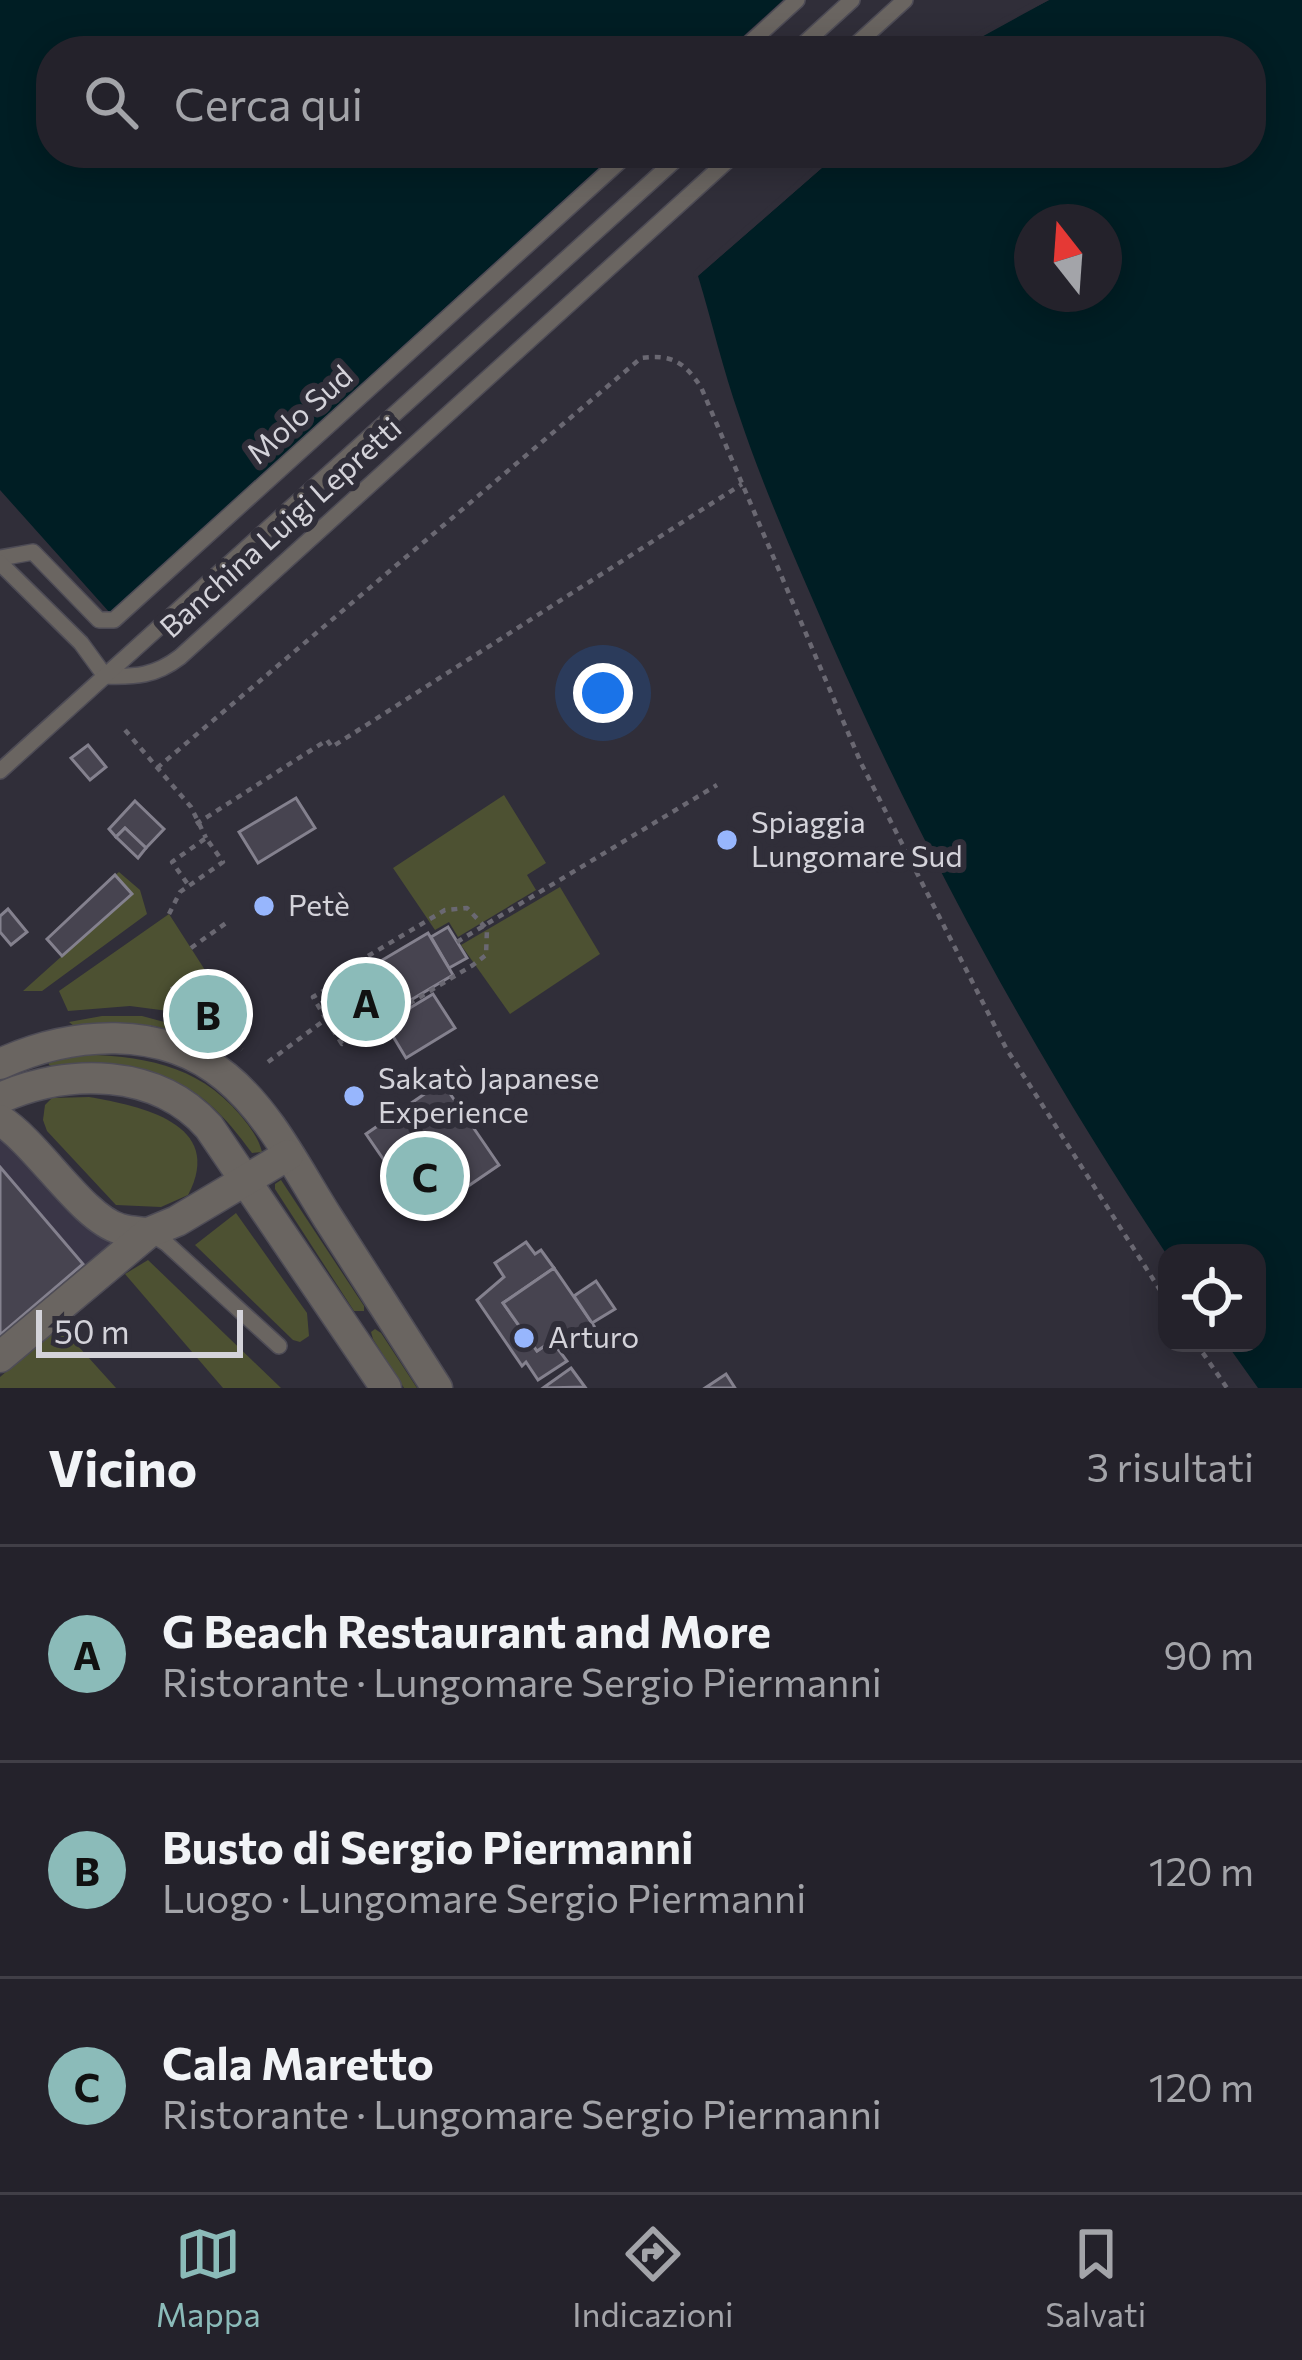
<!DOCTYPE html>
<html lang="it">
<head>
<meta charset="utf-8">
<style>
  body { margin:0; font-family:Commissioner,sans-serif; background:#302f37; color:#f1f3f6 }
  .controls { position:absolute; right:36px; bottom:36px; display:grid; overflow:hidden; border-radius:24px; box-shadow:0 6px 30px #0003 }
  .controls button { width:108px; height:108px; display:grid; place-items:center; padding:0; border:0; border-bottom:3px solid #413f47; background:#24222b; color:#f1f3f6; font:60px sans-serif }
  .compass { position:absolute; left:1014px; top:204px; width:108px; height:108px; border-radius:50%; background:#24222b; box-shadow:0 6px 30px #0003; rotate:343deg }
  .scale { position:absolute; left:36px; bottom:30px; width:207px; box-sizing:border-box; padding-left:12px; border:6px solid #d4d3da; border-top:0; font-size:33px; line-height:42px; white-space:nowrap; color:#d4d3da; -webkit-text-stroke:9px #302e39; paint-order:stroke }
  .you { position:absolute; left:603px; top:693px; width:42px; height:42px; margin:-30px; border:9px solid #fff; border-radius:50%; background:#1a73e8; box-shadow:0 0 0 18px #1a73e833 }
  .badge { display:grid; place-items:center; width:78px; height:78px; border-radius:50%; background:#8bbbb9; color:#111; font-size:39px; font-weight:700 }
  .pin { position:absolute; translate:-50% -50%; border:6px solid #fff; box-shadow:0 3px 12px #0006 }
  .list { margin:0; padding:0; list-style:none }
  h2 { display:flex; justify-content:space-between; align-items:center; height:156px; margin:0; padding:0 48px; font-size:51px }
  h2 small { font-size:39px; font-weight:400; color:#a3a4a9 }
  .list li { display:grid; grid-template-columns:78px 1fr auto; gap:36px; align-items:center; box-sizing:border-box; height:216px; padding:0 48px; border-top:3px solid #413f47 }
  .list b { display:block; font-size:45px; white-space:nowrap }
  .list p { margin:0; font-size:39px; white-space:nowrap; color:#a3a4a9 }
  .list em { font-size:39px; font-style:normal; color:#a3a4a9 }
  .icon { flex:none; width:66px; height:66px; fill:none; stroke:currentColor; stroke-width:2; stroke-linecap:round; stroke-linejoin:round }
  .map { position:relative; flex:none; width:1302px; height:1388px; overflow:hidden }
  .search { position:absolute; background:#24222b; box-shadow:0 6px 30px #0003; left:36px; right:36px; top:36px; height:132px; display:flex; align-items:center; gap:30px; box-sizing:border-box; padding:0 42px; border-radius:48px; color:#a3a4a9; font-size:45px }
  .sheet { height:804px; background:#24222b }
  nav { display:flex; justify-content:space-around; align-items:center; box-sizing:border-box; height:168px; border-top:3px solid #413f47; background:#24222b; font-size:33px; color:#a3a4a9 }
  nav a { display:grid; justify-items:center; gap:6px }
  nav .on { color:#8bbbb9 }
  .map>svg:first-child { display:block }
</style>
</head>
<body>
<div class="map">
<svg width="1302" height="1388" viewBox="0 0 1302 1388">
  <rect width="100%" height="100%" fill="#302e39"/>
  <!-- built -->
  <polygon fill="#3a3647" points="0,1120 99,1218 148,1233 0,1357"/>
  <!-- green -->
  <g fill="#4d5132">
    <polygon points="504,795 546,863 527,875 536,890 458,937 449,922 435,930 393,868"/>
    <polygon points="119,872 140,890 147,914 42,991 23,991 131,894 115,875"/>
    <polygon points="560,887 600,954 510,1014 461,945"/>
    <path d="M 169,914 L 212,981 C 199,991 189,997 191,1014 L 130,1006 L 68,1011 L 59,991 Z"/>
    <path d="M 102,1016 L 142,1016 L 209,1034 C 191,1042 171,1029 153,1026 C 127,1022 100,1023 74,1026 L 69,1022 Z"/>
    <path d="M 66,1054 C 127,1055 187,1059 232,1106 C 244,1119 258,1135 262,1152 L 252,1153 C 191,1069 156,1068 57,1069 L 49,1065 L 48,1059 Z"/>
    <path d="M 89,1097 C 140,1106 226,1123 188,1195 L 161,1207 L 116,1205 L 47,1131 L 43,1120 L 45,1105 L 52,1098 Z"/>
    <polygon points="281,1180 364,1306 364,1311 354,1311 275,1189 275,1184"/>
    <polygon points="236,1213 307,1313 309,1336 300,1342 293,1340 195,1245"/>
    <polygon points="148,1260 281,1388 223,1388 125,1274"/>
    <polygon points="60,1326 116,1388 0,1388 0,1377"/>
    <polygon points="375,1329 381,1333 417,1388 404,1388 373,1339 371,1332"/>
  </g>
  <!-- water -->
  <g fill="#001e24" fill-rule="evenodd">
    <polygon points="0,0 783,0 727,51 51,51 51,153 615,153 110,613 0,490"/>
    <path d="M 1049,0 L 1302,0 L 1302,1388 L 1258,1388 L 1226,1343 L 1257,1343 L 1257,1253 L 1167,1255 C 1037,1060 926,857 831,642 C 799,567 765,493 739,415 C 723,370 712,322 698,276 L 839,153 L 1251,153 L 1251,51 L 956,51 ZM 1032,222 L 1104,222 L 1104,294 L 1032,294 Z"/>
  </g>
  <!-- pier -->
  <g fill="#302e39">
    <polygon points="1036,0 1049,0 950,51 957,43"/>
    <polygon points="830,153 839,153 693,280 694,271"/>
  </g>
  <!-- building -->
  <g fill="#474450" stroke="#84818e" stroke-width="3">
    <polygon points="88,745 106,767 90,780 71,758"/>
    <polygon points="296,798 315,828 258,863 239,832"/>
    <polygon points="135,801 164,829 146,848 125,828 116,837 109,829"/>
    <polygon points="125,828 146,848 138,858 116,837"/>
    <polygon points="115,875 132,894 62,956 47,939"/>
    <polygon points="8,909 27,932 11,945 0,932 0,916"/>
    <polygon points="448,927 467,958 449,968 431,937"/>
    <polygon points="428,933 453,975 367,1026 342,984"/>
    <polygon points="187,982 193,997 178,1004 172,988"/>
    <polygon points="345,988 364,1020 341,1034 322,1002"/>
    <polygon points="433,994 455,1028 406,1058 385,1023"/>
    <polygon points="442,1082 499,1165 423,1217 366,1134"/>
    <polygon points="0,1167 83,1264 0,1335"/>
    <polygon points="526,1242 535,1254 541,1250 554,1268 503,1303 537,1351 552,1341 567,1361 538,1380 526,1362 522,1366 477,1300 504,1277 495,1263"/>
    <polygon points="554,1268 594,1326 559,1350 552,1341 537,1351 503,1303"/>
    <polygon points="596,1281 615,1309 592,1323 574,1296"/>
    <polygon points="571,1368 585,1387 543,1388"/>
    <polygon points="726,1374 735,1388 705,1388"/>
  </g>
  <g fill="none" stroke-linecap="round" stroke-linejoin="round">
    <!-- service casing -->
    <g stroke="#4e4c56" stroke-width="18">
      <g id="service">
        <polyline points="741,51 797,0"/>
        <polyline points="796,51 852,0"/>
        <polyline points="849,51 905,0"/>
        <polyline points="0,558 33,552 99,620 114,620 629,153"/>
        <polyline points="0,563 81,643 105,676"/>
        <path d="M 105,676 C 136,677 155,676 180,657 L 736,153"/>
        <polyline points="0,771 683,153"/>
        <polyline points="151,1234 166,1243 279,1346"/>
      </g>
    </g>
    <!-- minor casing -->
    <g stroke="#4e4c56" stroke-width="33">
      <g id="minor">
        <path d="M 0,1064 C 71,1031 162,1024 226,1077 C 270,1113 298,1171 328,1218 C 364,1275 401,1331 437,1388"/>
        <path d="M 0,1098 C 68,1068 157,1068 209,1127 L 386,1388"/>
        <path d="M 0,1120 C 38,1144 82,1218 120,1229 C 129,1232 139,1232 148,1233"/>
        <polyline points="0,1357 148,1233 177,1221 288,1155"/>
      </g>
    </g>
    <!-- path -->
    <g stroke="#6a6872" stroke-width="4.5" stroke-dasharray="6 6" stroke-linecap="butt">
      <polyline points="125,730 191,807 206,838"/>
      <path d="M 157,768 L 641,358 C 672,354 684,362 701,387 L 861,763 L 1006,1048 L 1167,1301"/>
      <polyline points="196,824 327,740 332,747 742,484"/>
      <polyline points="169,914 180,892 223,862 206,838 172,862 189,886"/>
      <polyline points="457,942 717,785"/>
      <polyline points="191,948 226,923"/>
      <polyline points="190,1022 215,1029 242,1050"/>
      <polyline points="268,1062 326,1019 342,1044 473,965 486,955 487,929 467,908 445,910 338,974 330,987 313,997 326,1019"/>
      <polyline points="1196,1343 1227,1388"/>
    </g>
    <!-- service -->
    <use href="#service" stroke="#6a6561" stroke-width="15"/>
    <!-- minor -->
    <use href="#minor" stroke="#6a6561" stroke-width="30"/>
  </g>
  <!-- markers -->
  <g fill="#97b6fd" stroke="#302e39" stroke-width="4.5">
    <circle cx="727" cy="840" r="12"/>
    <circle cx="264" cy="906" r="12"/>
    <circle cx="354" cy="1096" r="12"/>
    <circle cx="524" cy="1338" r="12"/>
  </g>
  <g text-anchor="middle" stroke-width="12" stroke-linejoin="round" paint-order="stroke">
    <!-- street labels -->
    <g font-size="30" fill="#d4d3da" stroke="#302e39">
      <text transform="translate(300 415) rotate(-42)" y="10">Molo Sud</text>
      <text transform="translate(281 528) rotate(-42)" y="10">Banchina Luigi Lepretti</text>
    </g>
    <!-- poi labels -->
    <g font-size="30" fill="#d4d3da" stroke="#302e39" text-anchor="start">
      <text x="751" y="833">Spiaggia<tspan x="751" dy="34">Lungomare Sud</tspan></text>
      <text x="288" y="916">Petè</text>
      <text x="378" y="1089">Sakatò Japanese<tspan x="378" dy="34">Experience</tspan></text>
      <text x="548" y="1348">Arturo</text>
    </g>
  </g>
</svg>
<div class="controls">
<button><svg class="icon" aria-label="locate" viewBox="0 0 24 24"><circle cx="12" cy="12" r="6"/><path d="M12 2v4M12 18v4M2 12h4M18 12h4"/></svg></button>
</div>
<svg class="compass" viewBox="-18 -18 36 36"><path d="M0-13l5 13h-10z" fill="#e53935"/><path d="M0 13l5-13h-10z" fill="#a3a4a9"/></svg>
<div class="scale">50 m</div>
<div class="you"></div>
<div class="pin badge" style="left:366px;top:1002px">A</div>
<div class="pin badge" style="left:208px;top:1014px">B</div>
<div class="pin badge" style="left:425px;top:1176px">C</div>
<div class="search"><svg class="icon" aria-label="search" viewBox="0 0 24 24"><circle cx="10" cy="10" r="6"/><path d="M15 15l6 6"/></svg>Cerca qui</div>
</div>
<section class="sheet">
<h2>Vicino<small>3 risultati</small></h2>
<ul class="list">
<li><span class="badge">A</span><div><b>G Beach Restaurant and More</b><p>Ristorante · Lungomare Sergio Piermanni</p></div><em>90 m</em></li>
<li><span class="badge">B</span><div><b>Busto di Sergio Piermanni</b><p>Luogo · Lungomare Sergio Piermanni</p></div><em>120 m</em></li>
<li><span class="badge">C</span><div><b>Cala Maretto</b><p>Ristorante · Lungomare Sergio Piermanni</p></div><em>120 m</em></li>
</ul>
</section>
<nav>
<a class="on"><svg class="icon" aria-label="map" viewBox="0 0 24 24"><path d="M3 6l6-2 6 2 6-2v14l-6 2-6-2-6 2zM9 4v14M15 6v14"/></svg>Mappa</a>
<a><svg class="icon" aria-label="directions" viewBox="0 0 24 24"><path d="M12 3l9 9-9 9-9-9zM9 14v-3h6M13 9l2 2-2 2"/></svg>Indicazioni</a>
<a><svg class="icon" aria-label="saved" viewBox="0 0 24 24"><path d="M7 4h10v16l-5-4-5 4z"/></svg>Salvati</a>
</nav>
</body>
</html>
